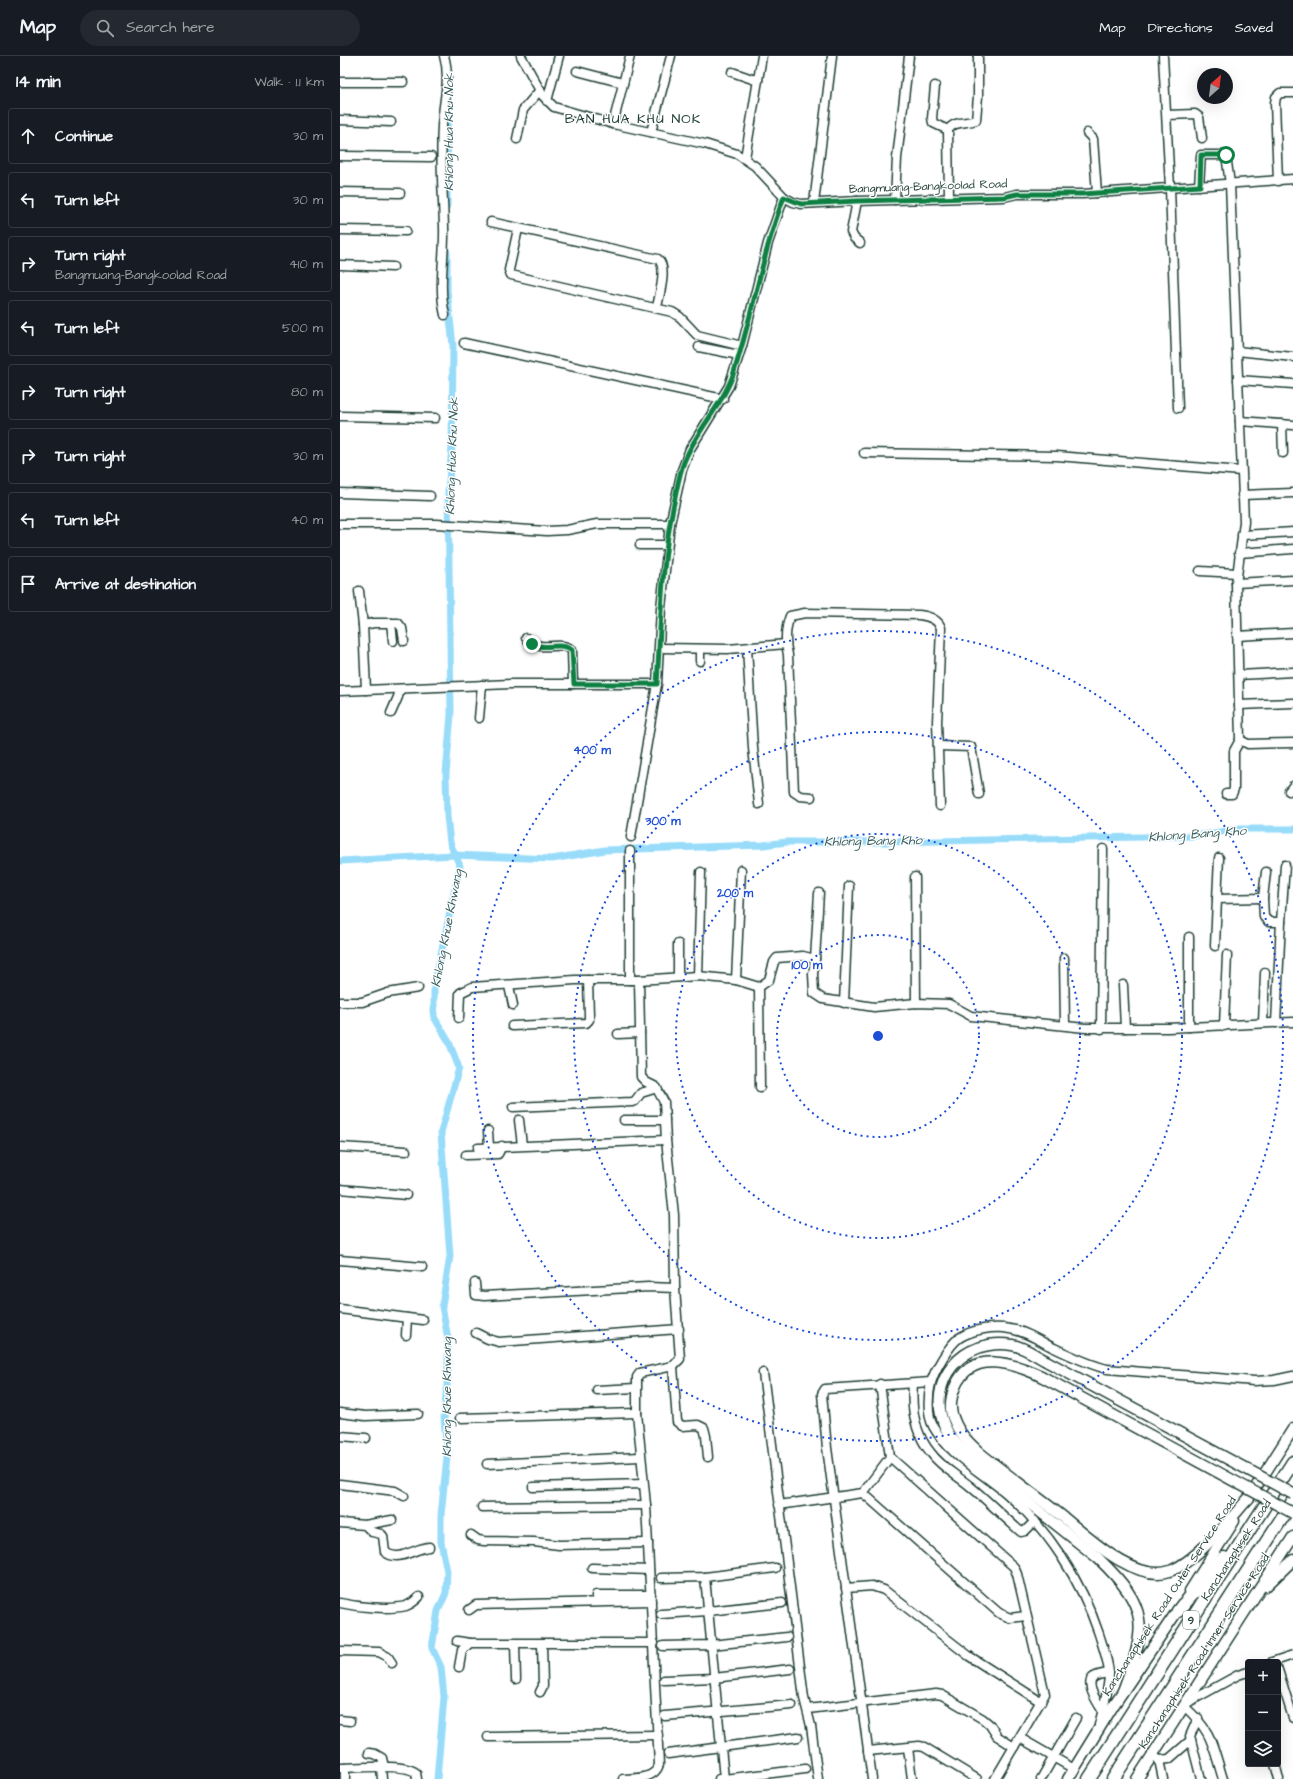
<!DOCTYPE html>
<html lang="en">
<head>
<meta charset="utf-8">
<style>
  body { margin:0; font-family:"Architects Daughter",sans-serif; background:#242831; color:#f1f3f6 }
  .controls { position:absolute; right:12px; bottom:12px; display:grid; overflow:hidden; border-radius:4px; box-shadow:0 4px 16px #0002 }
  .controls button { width:36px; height:36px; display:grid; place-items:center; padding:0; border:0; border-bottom:1px solid #363941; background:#171b24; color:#f1f3f6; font:20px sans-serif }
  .compass { position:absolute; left:857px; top:12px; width:36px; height:36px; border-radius:50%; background:#171b24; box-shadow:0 4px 16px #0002; rotate:28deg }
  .stop { position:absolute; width:12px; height:12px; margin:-9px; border:3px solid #0b8043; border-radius:50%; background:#fff }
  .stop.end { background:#0b8043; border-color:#fff; box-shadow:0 1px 4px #0008 }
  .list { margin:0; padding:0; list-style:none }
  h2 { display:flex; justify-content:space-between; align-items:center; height:52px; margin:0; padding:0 16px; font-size:17px }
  h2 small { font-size:13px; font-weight:400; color:#9ea1a6 }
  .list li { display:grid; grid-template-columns:26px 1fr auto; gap:12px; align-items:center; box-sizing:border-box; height:56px; margin:0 8px 8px; padding:0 8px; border:1px solid #363941; border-radius:4px }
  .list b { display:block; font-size:15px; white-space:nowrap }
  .list p { margin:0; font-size:13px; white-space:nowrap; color:#9ea1a6 }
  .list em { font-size:13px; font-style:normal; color:#9ea1a6 }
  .icon { flex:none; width:22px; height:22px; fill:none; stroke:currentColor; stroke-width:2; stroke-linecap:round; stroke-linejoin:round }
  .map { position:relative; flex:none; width:953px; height:1723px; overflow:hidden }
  header { display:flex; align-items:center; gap:24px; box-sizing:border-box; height:56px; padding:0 20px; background:#171b24; border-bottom:1px solid #363941 }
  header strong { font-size:19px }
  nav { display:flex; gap:22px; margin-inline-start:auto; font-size:14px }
  .search { width:280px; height:36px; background:#242831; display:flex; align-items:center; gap:10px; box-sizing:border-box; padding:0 14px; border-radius:22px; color:#9ea1a6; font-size:15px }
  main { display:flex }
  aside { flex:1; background:#171b24 }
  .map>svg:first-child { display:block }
</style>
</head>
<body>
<header>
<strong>Map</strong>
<div class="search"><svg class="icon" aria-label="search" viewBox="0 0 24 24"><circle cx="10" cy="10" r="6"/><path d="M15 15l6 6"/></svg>Search here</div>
<nav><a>Map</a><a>Directions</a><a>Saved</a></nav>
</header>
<main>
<aside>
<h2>14 min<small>Walk · 1.1 km</small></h2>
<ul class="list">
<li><svg class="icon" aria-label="ahead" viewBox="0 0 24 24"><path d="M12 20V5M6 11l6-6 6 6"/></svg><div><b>Continue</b></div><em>30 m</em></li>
<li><svg class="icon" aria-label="left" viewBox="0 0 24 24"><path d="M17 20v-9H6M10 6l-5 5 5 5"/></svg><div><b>Turn left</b></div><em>30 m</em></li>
<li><svg class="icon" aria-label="right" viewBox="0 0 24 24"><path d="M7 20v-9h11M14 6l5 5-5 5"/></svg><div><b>Turn right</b><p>Bangmuang-Bangkoolad Road</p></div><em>410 m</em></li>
<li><svg class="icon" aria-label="left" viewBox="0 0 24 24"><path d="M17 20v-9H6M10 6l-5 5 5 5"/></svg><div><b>Turn left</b></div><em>500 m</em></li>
<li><svg class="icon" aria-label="right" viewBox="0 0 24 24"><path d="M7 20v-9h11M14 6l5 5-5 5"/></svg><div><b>Turn right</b></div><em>80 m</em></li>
<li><svg class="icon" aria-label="right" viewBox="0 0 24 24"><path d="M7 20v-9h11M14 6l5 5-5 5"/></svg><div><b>Turn right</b></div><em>30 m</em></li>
<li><svg class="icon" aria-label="left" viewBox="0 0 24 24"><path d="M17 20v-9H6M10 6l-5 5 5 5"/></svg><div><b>Turn left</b></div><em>40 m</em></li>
<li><svg class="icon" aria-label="arrive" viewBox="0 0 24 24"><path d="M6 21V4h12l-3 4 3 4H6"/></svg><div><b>Arrive at destination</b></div></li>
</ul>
</aside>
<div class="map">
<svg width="953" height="1723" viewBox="0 0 953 1723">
  <rect width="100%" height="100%" fill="#fff"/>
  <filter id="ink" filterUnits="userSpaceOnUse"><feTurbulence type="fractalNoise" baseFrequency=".025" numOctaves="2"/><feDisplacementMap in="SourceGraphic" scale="8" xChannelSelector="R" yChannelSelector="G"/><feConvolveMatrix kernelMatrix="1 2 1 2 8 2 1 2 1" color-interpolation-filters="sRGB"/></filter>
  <g filter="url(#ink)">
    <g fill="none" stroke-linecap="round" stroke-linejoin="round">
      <!-- canal -->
      <g stroke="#98dcfa" stroke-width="7">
        <polyline points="107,150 108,40"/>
        <polyline points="0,805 114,799 212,803 265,794 423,789 447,786 547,786 854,780 900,773 953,773"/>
        <polyline points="97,1723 104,1641 101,1611 92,1592 98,1555 106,1537 107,1515 101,1486 101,1459 107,1401 104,1360 108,1319 108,1283 102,1250 110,1200 101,1076 119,1012 109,986 94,961 94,930 120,810 110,787 107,760 106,718 111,658 108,436 112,391 113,290 107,235 107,196"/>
      </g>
      <!-- minor casing -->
      <g stroke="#1f3d34" stroke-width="11">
        <g id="minor">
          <path d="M 104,0 C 111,23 103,46 102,70 C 100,103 103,137 104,171 C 105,200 98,230 105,259"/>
          <polyline points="181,0 203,40 214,51 273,68 365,88 397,98 415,110 444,141 453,146 461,148 517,145 664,141 677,138 743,138 953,123"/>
          <polyline points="823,0 830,132 838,352"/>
          <polyline points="237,15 283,27"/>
          <polyline points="392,16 418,25"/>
          <polyline points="0,26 63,26"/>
          <polyline points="595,30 592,62 593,67 608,74"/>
          <polyline points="207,45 219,0"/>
          <polyline points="827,59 855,58 859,61 862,82"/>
          <polyline points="0,64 51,66"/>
          <polyline points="273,68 290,0"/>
          <polyline points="311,76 331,0"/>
          <polyline points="747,77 753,83 757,137"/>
          <polyline points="177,83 183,54 200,34"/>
          <polyline points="0,100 91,101"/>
          <polyline points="405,102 422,0"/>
          <polyline points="938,125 935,47 936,41 940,37 953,37"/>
          <polyline points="859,130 861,99 886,99 890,128 904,466 896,528 900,684 894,695 894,733 892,738 886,738"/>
          <polyline points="0,136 60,137"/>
          <path d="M 609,142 L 608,74 C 615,64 626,68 636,64 L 638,40 L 638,0"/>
          <polyline points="555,144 557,102 569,0"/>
          <polyline points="517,145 511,176 514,182 520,187"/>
          <polyline points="474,147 492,0"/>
          <path d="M 151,166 L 318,203 C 328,211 319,240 317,251"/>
          <polyline points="178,173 169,214 171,219 332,256 340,261 357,279 402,290"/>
          <polyline points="0,174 66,175"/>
          <polyline points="0,209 53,211"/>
          <polyline points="124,287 383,343"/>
          <polyline points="359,291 399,299"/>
          <polyline points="897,295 953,301"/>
          <polyline points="898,324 953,328"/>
          <polyline points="0,360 95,362"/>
          <polyline points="900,365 953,369"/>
          <polyline points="942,368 943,397"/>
          <polyline points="524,397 717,400 901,415"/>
          <polyline points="0,437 90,440"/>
          <polyline points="902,439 953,437"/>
          <polyline points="0,468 96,468 207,475 227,474 257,468 330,468"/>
          <polyline points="902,479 953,476"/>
          <polyline points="300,489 327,489"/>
          <polyline points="899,497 953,493"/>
          <polyline points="860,515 897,517"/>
          <polyline points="896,527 953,524"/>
          <polyline points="19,535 23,569"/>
          <polyline points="51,567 53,585"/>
          <polyline points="897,580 953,577"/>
          <path d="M 186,582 C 203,599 219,583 232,594 L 233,628"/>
          <polyline points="320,592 388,593 446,588"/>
          <polyline points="407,592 413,692 419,748"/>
          <polyline points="360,605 360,593"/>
          <polyline points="899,619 953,616"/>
          <polyline points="26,634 23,569 34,567 58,567 62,572 64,585"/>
          <polyline points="0,635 171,628 317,628"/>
          <polyline points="899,649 953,647"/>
          <polyline points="51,657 58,641 60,633"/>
          <polyline points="139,662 142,629"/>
          <polyline points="900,684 908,688 953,687"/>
          <polyline points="598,690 631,691 639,738"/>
          <polyline points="949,735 953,730"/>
          <path d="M 471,741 L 460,740 L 454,736 L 448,599 C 445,586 445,573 450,560 L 465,557 L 579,559 C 588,560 598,563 601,572 L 597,666 L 600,750"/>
          <polyline points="291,781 317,628 321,552 330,468 342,414 350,393 389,330 402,290 428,187 444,141"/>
          <polyline points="926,816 923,842 924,861 929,866 941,866 936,967"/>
          <polyline points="575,821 576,947"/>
          <polyline points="877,843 879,802"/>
          <polyline points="941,866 945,809"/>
          <polyline points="338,888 338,921"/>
          <polyline points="875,890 877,843 923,842"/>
          <polyline points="724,902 725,969"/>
          <polyline points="475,903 479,837"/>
          <polyline points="358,920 361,816"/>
          <polyline points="290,924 290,795"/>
          <polyline points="396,924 401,814"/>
          <polyline points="783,929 785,972"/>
          <polyline points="169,930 173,949"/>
          <polyline points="419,931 420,1031"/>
          <polyline points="0,946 22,946 48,937 78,932"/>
          <polyline points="504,947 509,830"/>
          <polyline points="119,962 120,937 132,931 235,924 299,924 358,920 396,924 419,931 429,924 434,906 437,902 463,900 475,903 473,918 474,937 483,943 534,951 576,947 609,948 631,960 745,972 828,972 953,966"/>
          <polyline points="923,967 925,917"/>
          <polyline points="172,970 246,967 249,964 249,960 248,924"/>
          <polyline points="884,970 887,899"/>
          <polyline points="849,971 849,881"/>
          <polyline points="761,973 763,793"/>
          <polyline points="278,978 300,977"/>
          <polyline points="173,1051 292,1046 295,1045 301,1037 317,1032"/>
          <polyline points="179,1064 182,1089"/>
          <polyline points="284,1064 325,1064"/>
          <polyline points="148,1075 149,1091"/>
          <polyline points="0,1091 66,1095"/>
          <polyline points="138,1092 326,1084"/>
          <polyline points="126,1099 158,1098 162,1090"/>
          <polyline points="0,1133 66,1139"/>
          <polyline points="0,1204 82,1211"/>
          <polyline points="135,1227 136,1239 144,1240 308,1231 335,1232"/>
          <polyline points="0,1253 83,1264"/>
          <polyline points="136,1277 148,1283 159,1286 339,1273"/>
          <polyline points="66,1279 67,1262"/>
          <polyline points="333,1310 337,1366 342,1370 358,1369 364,1372 366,1380 368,1401"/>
          <polyline points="423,1317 464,1642 471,1670 478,1723"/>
          <polyline points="540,1328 550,1401 674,1511 677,1518 705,1638 655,1723"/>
          <path d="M 573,1328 C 571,1352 575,1378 591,1397 C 601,1411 618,1420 631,1431 C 648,1445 664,1461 681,1476 L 685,1475 L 695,1465"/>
          <polyline points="257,1334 296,1332"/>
          <polyline points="0,1357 25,1360 78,1358"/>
          <polyline points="120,1362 297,1357"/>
          <polyline points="0,1380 26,1382"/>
          <polyline points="147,1408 300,1401"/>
          <polyline points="0,1428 55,1435 64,1440"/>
          <polyline points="193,1431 303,1428"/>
          <polyline points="523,1437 659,1557 670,1562 686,1560"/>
          <polyline points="439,1449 523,1437 550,1401"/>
          <polyline points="142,1451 306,1449"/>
          <path d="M 0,1467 L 25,1469 L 32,1476 L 41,1478 L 43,1480 L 45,1496 C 59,1507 74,1492 89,1491"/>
          <polyline points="25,1469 52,1464"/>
          <polyline points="131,1479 138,1484 144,1485 194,1486 219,1489 308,1487"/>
          <polyline points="252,1512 309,1514"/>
          <polyline points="365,1521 384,1723 379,1723"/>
          <polyline points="321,1522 365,1521 435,1512"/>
          <polyline points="506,1532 532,1530 544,1534 629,1600 701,1646"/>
          <polyline points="256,1539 311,1539"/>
          <path d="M 0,1547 C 18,1551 48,1554 66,1550 C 71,1548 75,1545 79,1541"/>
          <polyline points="129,1554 136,1549 311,1545"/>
          <polyline points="321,1558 368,1555 442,1547"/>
          <polyline points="117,1585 130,1587"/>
          <polyline points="175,1588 176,1623"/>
          <polyline points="323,1590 371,1589 447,1581"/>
          <polyline points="0,1595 39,1596 48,1601 52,1607"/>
          <polyline points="932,1606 953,1599"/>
          <polyline points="119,1611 122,1594 130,1587 314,1587"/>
          <polyline points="938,1614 953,1662"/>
          <polyline points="324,1624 374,1622 450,1613"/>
          <polyline points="200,1636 203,1630 202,1587"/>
          <polyline points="847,1647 898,1619 908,1616"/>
          <path d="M 844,1650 C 873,1676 872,1688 883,1723"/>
          <polyline points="468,1653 596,1638 602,1639 643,1663 650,1669 657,1680 674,1691"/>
          <path d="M 762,1654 C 758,1647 742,1625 756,1620 C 760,1618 765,1618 769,1617"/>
          <polyline points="325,1660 452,1649"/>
          <polyline points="858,1662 850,1680 861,1723"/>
          <polyline points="0,1664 10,1665"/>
          <path d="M 759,1669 C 763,1652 769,1634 769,1617 C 768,1604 763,1591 759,1578 C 741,1524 709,1474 666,1437 C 641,1416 609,1399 593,1370 C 587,1359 588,1339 591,1327 C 594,1315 609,1289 619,1282 C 633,1273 654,1270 670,1273 C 684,1275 697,1283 710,1290 C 729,1299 747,1308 767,1313 L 914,1325 L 934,1324 L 953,1320"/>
          <polyline points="148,1681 318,1679"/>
          <polyline points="680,1682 734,1713"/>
          <polyline points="568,1692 572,1723"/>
          <polyline points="528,1695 579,1690 584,1691 637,1723"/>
          <polyline points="29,1697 35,1698 42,1702 44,1711"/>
          <polyline points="328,1698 458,1681"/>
          <polyline points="813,1699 819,1704 829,1703 851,1684"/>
          <polyline points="819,1704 823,1723"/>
          <polyline points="935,1708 939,1723"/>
          <polyline points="41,1711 42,1723"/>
          <path d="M 0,1712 C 15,1712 67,1707 76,1717 L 77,1723"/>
          <polyline points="5,1712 5,1723"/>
          <path d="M 283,1723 C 298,1722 314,1723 319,1709 L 306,1449 L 297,1357 L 297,1321 L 300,1317 L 333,1310 L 340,1303 L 335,1232 L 334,1159 L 326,1084 L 324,1046 L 316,1031 L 306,1026 L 301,1021 L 299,924"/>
          <polyline points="384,1723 465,1713"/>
          <polyline points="532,1723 487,1392 482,1338 485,1333 591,1326"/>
          <polyline points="701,1723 736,1662"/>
        </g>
      </g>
      <!-- major casing -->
      <g stroke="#1f3d34" stroke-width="13">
        <g id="major">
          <path d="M 708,1306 C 696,1300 685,1291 672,1289 C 623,1281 585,1325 605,1371 C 610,1383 620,1391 629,1399 L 758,1502 C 810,1552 807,1570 783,1635"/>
          <path d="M 701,1320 C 673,1307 631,1293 615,1331 C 611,1341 609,1354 614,1364 C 619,1378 630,1388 641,1398 C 666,1418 692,1437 718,1457 C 744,1477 794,1528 830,1515 C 857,1505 889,1464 908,1443"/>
          <polyline points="909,1442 953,1373"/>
          <polyline points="926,1530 953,1504"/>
          <polyline points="850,1535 894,1465"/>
          <polyline points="728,1723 773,1650 842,1548"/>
          <polyline points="797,1723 953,1481"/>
        </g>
      </g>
      <!-- highway casing -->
      <g stroke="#1f3d34" stroke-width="15">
        <g id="highway">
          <polyline points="838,1555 884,1502"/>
          <polyline points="749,1723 953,1406"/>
          <polyline points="773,1723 953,1445"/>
        </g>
      </g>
      <!-- minor -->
      <use href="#minor" stroke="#fff" stroke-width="8"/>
      <!-- major -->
      <use href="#major" stroke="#fff" stroke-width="10"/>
      <!-- highway -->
      <use href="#highway" stroke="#fff" stroke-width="12"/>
      <!-- major-bridge casing -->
      <g stroke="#1f3d34" stroke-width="13" stroke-linecap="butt">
        <g id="major-bridge">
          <polyline points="708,1306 953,1438"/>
          <polyline points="701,1320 953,1457"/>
        </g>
      </g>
      <!-- major-bridge -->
      <use href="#major-bridge" stroke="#fff" stroke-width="10"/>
    </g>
  </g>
  <g fill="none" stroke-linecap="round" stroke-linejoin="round" filter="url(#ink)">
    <!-- route -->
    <path stroke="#0b8043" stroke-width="5" d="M 192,588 C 204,595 221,585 232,594 L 234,628 L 317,628 C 321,567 321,506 334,447 C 337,433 339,418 344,406 C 357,373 383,349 394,316 C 413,258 422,198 444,141 L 461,148 L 517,145 L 664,141 L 677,138 L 743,138 L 860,130 L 861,99 L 886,99"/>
  </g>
  <!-- distance rings -->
  <g fill="none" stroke="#1d4ed8" stroke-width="2" stroke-dasharray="2 4">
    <circle cx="538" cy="980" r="101"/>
    <circle cx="538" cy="980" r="202"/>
    <circle cx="538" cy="980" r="304"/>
    <circle cx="538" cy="980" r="405"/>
  </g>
  <g text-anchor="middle" stroke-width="3" stroke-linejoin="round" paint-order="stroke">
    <!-- shield labels -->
    <rect fill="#fff" stroke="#627771" stroke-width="1" x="843" y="1555" width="16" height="18" rx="3"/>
    <g font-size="11" font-weight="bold" fill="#1f3d34">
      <text x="851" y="1568">9</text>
    </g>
    <!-- street labels -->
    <g font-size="12" fill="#1f3d34" stroke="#fff">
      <text transform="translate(588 130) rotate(-2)" y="4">Bangmuang-Bangkoolad Road</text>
      <text transform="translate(896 1494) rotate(-57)" y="4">Kanchanaphisek Road</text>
      <text transform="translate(829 1540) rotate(-57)" y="4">Kanchanaphisek Road Outer Service Road</text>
      <text transform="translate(864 1595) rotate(-57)" y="4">Kanchanaphisek Road Inner Service Road</text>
    </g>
    <!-- water labels -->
    <g font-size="13" font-style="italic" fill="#375d5c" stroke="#fff">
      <text transform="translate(108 76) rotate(-90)" y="5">Khlong Hua Khu Nok</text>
      <text transform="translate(111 400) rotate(-88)" y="5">Khlong Hua Khu Nok</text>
      <text transform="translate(857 777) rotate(-4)" y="5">Khlong Bang Kho</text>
      <text transform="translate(533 784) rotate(-1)" y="5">Khlong Bang Kho</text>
      <text transform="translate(106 872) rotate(-79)" y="5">Khlong Khue Khwang</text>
      <text transform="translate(106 1341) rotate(-90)" y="5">Khlong Khue Khwang</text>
    </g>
    <!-- quarter labels -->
    <g font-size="14" letter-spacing="1" fill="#1f3d34" stroke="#fff">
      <text x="293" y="67">BAN HUA KHU NOK</text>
    </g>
  </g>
  <circle cx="538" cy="980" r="6" fill="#1d4ed8" stroke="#fff" stroke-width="2"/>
  <g font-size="12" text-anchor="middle" font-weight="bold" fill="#1d4ed8" stroke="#fff" stroke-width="3" stroke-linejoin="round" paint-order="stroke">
    <text x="252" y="698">400 m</text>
    <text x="323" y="769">300 m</text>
    <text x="395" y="841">200 m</text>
    <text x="467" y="913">100 m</text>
  </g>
</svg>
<div class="controls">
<button>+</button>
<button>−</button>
<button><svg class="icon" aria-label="layers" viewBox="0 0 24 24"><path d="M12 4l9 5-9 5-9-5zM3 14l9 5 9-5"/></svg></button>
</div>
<svg class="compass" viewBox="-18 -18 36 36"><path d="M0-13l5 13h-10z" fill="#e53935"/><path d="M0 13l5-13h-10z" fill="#9ea1a6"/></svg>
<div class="stop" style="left:886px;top:99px"></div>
<div class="stop end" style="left:192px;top:588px"></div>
</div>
</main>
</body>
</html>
